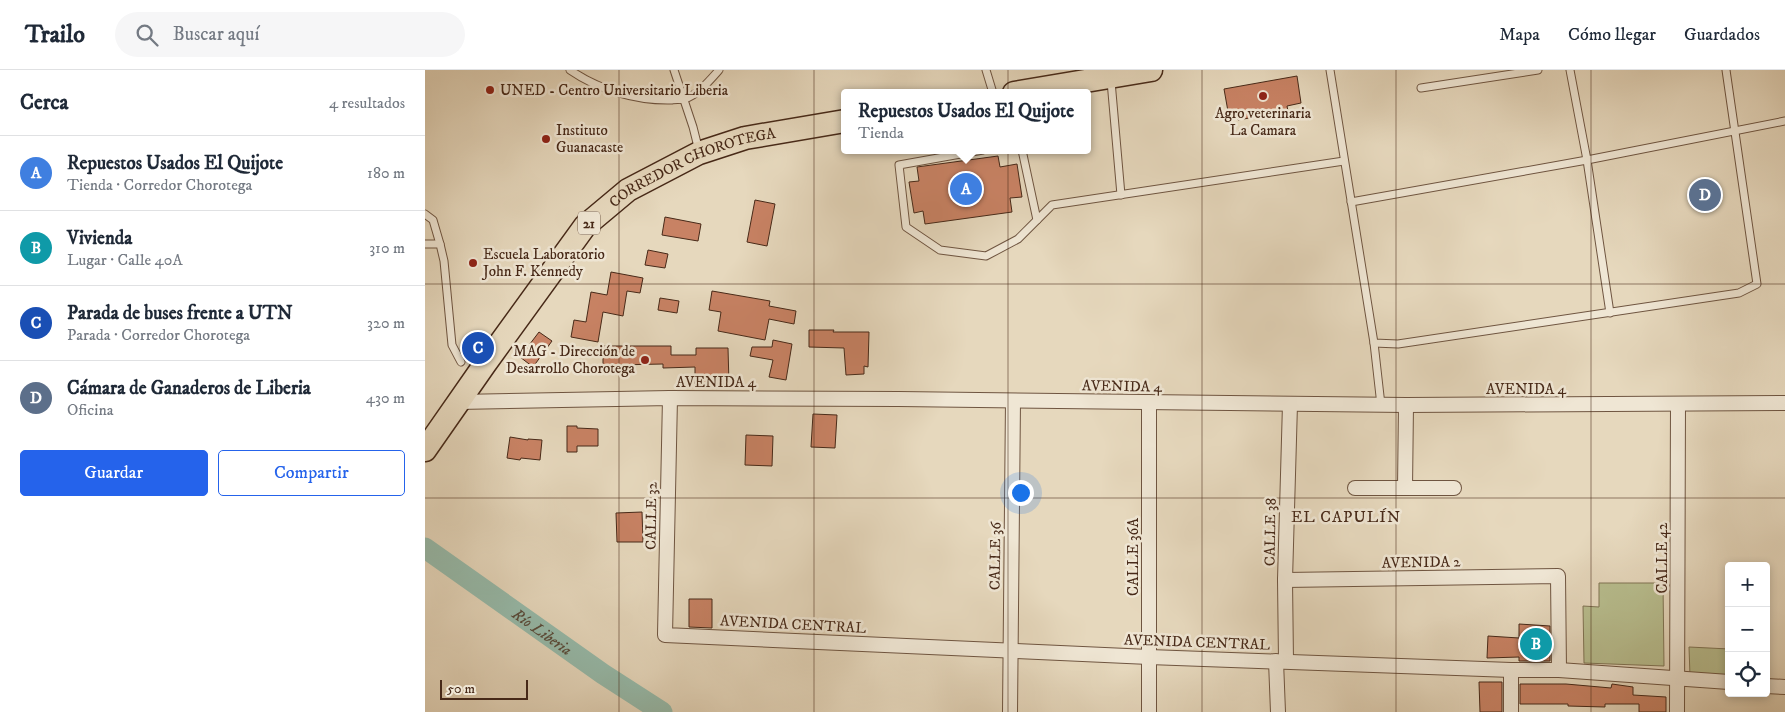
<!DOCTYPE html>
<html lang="es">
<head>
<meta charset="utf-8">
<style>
  body { margin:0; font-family:"IM FELL DW Pica",serif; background:#f6f6f7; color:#1f2937 }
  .controls { position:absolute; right:15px; bottom:15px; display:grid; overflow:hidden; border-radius:5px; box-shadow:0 2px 8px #0003 }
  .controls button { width:45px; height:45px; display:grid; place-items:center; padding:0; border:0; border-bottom:1px solid #e0e1e3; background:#fff; color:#1f2937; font:25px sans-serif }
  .scale { position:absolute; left:15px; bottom:12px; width:88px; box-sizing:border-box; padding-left:5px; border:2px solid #472918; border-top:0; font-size:14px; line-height:18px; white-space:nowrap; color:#472918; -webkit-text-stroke:4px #efe6d4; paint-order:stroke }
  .you { position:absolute; left:595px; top:422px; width:18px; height:18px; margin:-12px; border:4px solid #fff; border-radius:50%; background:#1a73e8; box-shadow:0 0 0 8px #1a73e833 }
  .badge { display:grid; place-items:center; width:32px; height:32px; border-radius:50%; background:#2563eb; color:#fff; font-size:16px; font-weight:700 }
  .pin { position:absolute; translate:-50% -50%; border:2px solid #fff; box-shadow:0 1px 5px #0006 }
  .popup { position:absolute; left:416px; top:19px; width:250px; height:65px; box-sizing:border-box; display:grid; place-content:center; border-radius:5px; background:#fff; filter:drop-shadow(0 1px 4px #0005); font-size:16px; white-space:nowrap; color:#747a83 }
  .popup b { font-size:19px; color:#1f2937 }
  .popup::after { content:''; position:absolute; left:50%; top:100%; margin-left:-10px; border:10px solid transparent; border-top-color:#fff }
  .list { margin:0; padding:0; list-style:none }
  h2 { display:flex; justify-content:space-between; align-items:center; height:65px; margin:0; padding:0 20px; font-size:21px }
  h2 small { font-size:16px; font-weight:400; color:#747a83 }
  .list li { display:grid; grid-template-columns:32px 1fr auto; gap:15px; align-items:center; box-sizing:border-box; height:75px; padding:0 20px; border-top:1px solid #e0e1e3 }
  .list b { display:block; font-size:19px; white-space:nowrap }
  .list p { margin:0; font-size:16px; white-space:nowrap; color:#747a83 }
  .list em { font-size:16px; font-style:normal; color:#747a83 }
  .actions { display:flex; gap:10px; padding:15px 20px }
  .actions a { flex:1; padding:11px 0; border:1px solid #2563eb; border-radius:5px; text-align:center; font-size:18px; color:#2563eb }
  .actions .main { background:#2563eb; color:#fff }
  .icon { flex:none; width:28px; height:28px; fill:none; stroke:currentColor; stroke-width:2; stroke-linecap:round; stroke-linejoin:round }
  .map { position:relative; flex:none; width:1360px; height:642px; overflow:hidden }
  header { display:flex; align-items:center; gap:30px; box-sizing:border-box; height:70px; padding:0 25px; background:#fff; border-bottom:1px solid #e0e1e3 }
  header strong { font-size:24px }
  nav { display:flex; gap:28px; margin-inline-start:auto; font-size:18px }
  .search { width:350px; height:45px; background:#f6f6f7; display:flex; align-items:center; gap:12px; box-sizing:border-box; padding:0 18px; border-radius:28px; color:#747a83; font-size:19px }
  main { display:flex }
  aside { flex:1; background:#fff }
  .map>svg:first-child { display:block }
</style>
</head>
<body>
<header>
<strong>Trailo</strong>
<div class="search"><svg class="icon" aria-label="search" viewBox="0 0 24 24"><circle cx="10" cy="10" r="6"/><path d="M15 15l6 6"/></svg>Buscar aquí</div>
<nav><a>Mapa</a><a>Cómo llegar</a><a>Guardados</a></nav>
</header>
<main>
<aside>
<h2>Cerca<small>4 resultados</small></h2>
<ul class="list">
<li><span class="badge" style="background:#3f7fe0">A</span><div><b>Repuestos Usados El Quijote</b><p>Tienda · Corredor Chorotega</p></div><em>180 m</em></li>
<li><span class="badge" style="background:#0f9aa8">B</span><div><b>Vivienda</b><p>Lugar · Calle 40A</p></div><em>310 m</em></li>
<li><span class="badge" style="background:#1a4fb4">C</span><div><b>Parada de buses frente a UTN</b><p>Parada · Corredor Chorotega</p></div><em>320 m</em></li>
<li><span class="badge" style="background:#5c6f8a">D</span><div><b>Cámara de Ganaderos de Liberia</b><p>Oficina</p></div><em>430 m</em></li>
</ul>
<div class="actions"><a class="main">Guardar</a><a>Compartir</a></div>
</aside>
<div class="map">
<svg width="1360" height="642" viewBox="0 0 1360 642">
  <rect width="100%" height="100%" fill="#e6d8bd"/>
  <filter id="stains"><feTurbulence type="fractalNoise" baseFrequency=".004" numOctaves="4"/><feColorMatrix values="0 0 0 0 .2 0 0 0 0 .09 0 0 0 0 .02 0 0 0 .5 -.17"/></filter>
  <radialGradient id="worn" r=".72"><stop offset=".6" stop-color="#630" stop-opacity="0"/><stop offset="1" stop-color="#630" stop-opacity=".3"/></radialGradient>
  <!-- green -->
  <g fill="#b8be8f" stroke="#807454">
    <polygon points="1174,513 1238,513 1239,596 1159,593 1158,536 1174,537"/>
    <polygon points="1264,577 1304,579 1304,608 1265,606"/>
  </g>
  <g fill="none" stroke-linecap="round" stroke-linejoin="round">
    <!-- river -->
    <path stroke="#97bbab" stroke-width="21" id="s1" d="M 0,478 L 178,604 L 237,642"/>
  </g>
  <!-- building -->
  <g fill="#c88264" stroke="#472918">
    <polygon points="872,6 876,33 862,36 863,41 813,50 812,45 804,47 799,19"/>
    <polygon points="573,86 575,97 592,94 597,127 585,128 587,142 500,154 498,141 489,143 484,112 494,111 492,97"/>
    <polygon points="330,130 350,134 342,176 322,172"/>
    <polygon points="240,147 276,154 273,171 237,165"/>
    <polygon points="223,180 243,184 240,198 220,195"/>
    <polygon points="186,202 218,208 215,223 202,221 198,246 178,242 173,272 146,267 149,250 161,252 166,222 182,225"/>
    <polygon points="287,221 345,231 344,236 371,241 369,254 344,249 340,270 293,261 296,242 284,240"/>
    <polygon points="235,228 254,231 252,243 233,240"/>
    <polygon points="384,260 409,260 408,262 444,262 443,297 439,296 439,304 421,305 419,278 384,277"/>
    <polygon points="114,262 127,271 108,297 95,287"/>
    <polygon points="348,270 367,274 361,310 344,307 348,290 325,286 327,277 347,277"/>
    <polygon points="178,276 246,276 246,285 271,285 271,278 303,278 304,314 270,314 270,297 238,298 238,294 189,295 188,298 178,298"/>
    <polygon points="388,344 412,345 410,378 386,377"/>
    <polygon points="142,356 152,356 152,358 173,359 173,376 152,376 152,382 142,382"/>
    <polygon points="321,365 348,366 347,396 320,395"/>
    <polygon points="85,367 103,370 103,369 117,370 115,390 96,388 95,390 82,388"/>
    <polygon points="217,442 218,472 192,472 191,443"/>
    <polygon points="264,529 287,529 287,558 264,557"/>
    <polygon points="1094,554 1125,556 1125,591 1094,591 1094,587 1062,588 1063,566 1094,568"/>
    <polygon points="1054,612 1077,612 1077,642 1055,642"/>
    <polygon points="1095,614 1141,614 1186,618 1187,614 1208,617 1208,625 1241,627 1241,642 1214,642 1214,634 1180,634 1180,637 1143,636 1143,634 1095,634"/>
  </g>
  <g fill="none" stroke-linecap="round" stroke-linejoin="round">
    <!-- lane casing -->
    <g stroke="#6f5541" stroke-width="9">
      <g id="lane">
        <path d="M 145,0 C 174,20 212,31 247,30 C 250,29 255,30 259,29 C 273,25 285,10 294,0"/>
        <polyline points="249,0 268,57 274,81"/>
        <polyline points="561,0 568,23"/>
        <polyline points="905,0 949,273 973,274 1314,223 1332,214 1301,0"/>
        <polyline points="1145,0 1162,90 1185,243"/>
        <polyline points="686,11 696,125"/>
        <polyline points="996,18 1113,0"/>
        <polyline points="558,80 474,95 481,157 515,180 561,186 593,169 627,135 919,91"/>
        <polyline points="597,80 612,150"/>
        <polyline points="926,132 1162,90 1360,51"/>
        <polyline points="0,144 8,150 15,174"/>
        <polyline points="0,174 15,174 19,191 27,275 36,292"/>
        <polyline points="949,273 956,335"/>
      </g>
    </g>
    <!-- street casing -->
    <g stroke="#6f5541" stroke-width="16">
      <g id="street">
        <polyline points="245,328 240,565 724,587 1086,600 1134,600 1304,612"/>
        <polyline points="33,332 245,328 474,329 981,335 1360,333"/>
        <polyline points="930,418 1029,418"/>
        <polyline points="980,418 981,335"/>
        <polyline points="860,510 1133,506 1134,600"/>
        <polyline points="851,591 853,642"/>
        <polyline points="861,591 860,510 865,334"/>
        <polyline points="1341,616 1360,617"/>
        <polyline points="585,642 588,331"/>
        <polyline points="724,642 724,332"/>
        <polyline points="1086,642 1086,600"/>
        <polyline points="1252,642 1253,334"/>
      </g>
    </g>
    <!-- primary casing -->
    <g stroke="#472918" stroke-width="25">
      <g id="primary">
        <polyline points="589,23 726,0"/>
        <path id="s2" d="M 0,380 L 60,294 L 160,156 L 203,120 L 274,83 L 320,68 L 420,51"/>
      </g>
    </g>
    <!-- lane -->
    <use href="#lane" stroke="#efe6d4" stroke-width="7"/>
    <!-- street -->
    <use href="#street" stroke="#efe6d4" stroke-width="14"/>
    <!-- primary -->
    <use href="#primary" stroke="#e6d8bd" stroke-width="22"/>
  </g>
  <!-- grid -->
  <path fill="none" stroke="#472918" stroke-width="1" stroke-opacity="0.55" d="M 194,0 L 194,642M 389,0 L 389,642M 583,0 L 583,642M 777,0 L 777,642M 971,0 L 971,642M 1166,0 L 1166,642M 0,214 L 1360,214M 0,428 L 1360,428"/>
  <!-- markers -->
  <g fill="#8f2418" stroke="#efe6d4" stroke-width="2">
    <circle cx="65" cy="20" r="5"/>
    <circle cx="838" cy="26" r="5"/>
    <circle cx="121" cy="69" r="5"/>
    <circle cx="48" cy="193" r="5"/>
    <circle cx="220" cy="290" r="5"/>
  </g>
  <g text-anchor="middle" stroke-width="5" stroke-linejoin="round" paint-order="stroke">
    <!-- shield labels -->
    <rect fill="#efe6d4" stroke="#796250" stroke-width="1" x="153" y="141.5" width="22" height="23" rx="4"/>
    <g font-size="14" font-weight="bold" fill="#472918">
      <text x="164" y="158">21</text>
    </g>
    <!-- poi labels -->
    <g font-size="15" fill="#472918" stroke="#efe6d4" text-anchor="start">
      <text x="75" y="25">UNED - Centro Universitario Liberia</text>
      <text x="838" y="48" text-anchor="middle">Agro veterinaria<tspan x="838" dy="17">La Camara</tspan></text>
      <text x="131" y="65">Instituto<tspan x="131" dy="17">Guanacaste</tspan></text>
      <text x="58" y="189">Escuela Laboratorio<tspan x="58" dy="17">John F. Kennedy</tspan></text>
      <text x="210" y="286" text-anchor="end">MAG - Dirección de<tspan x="210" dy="17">Desarrollo Chorotega</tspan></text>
    </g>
    <!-- street labels -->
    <g font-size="15" fill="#472918" stroke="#efe6d4">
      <text dy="5" stroke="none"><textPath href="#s2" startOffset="400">CORREDOR CHOROTEGA</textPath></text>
      <text x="291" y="317">AVENIDA 4</text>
      <text transform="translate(697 316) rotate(1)" y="5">AVENIDA 4</text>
      <text x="1101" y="324">AVENIDA 4</text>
      <text transform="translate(226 446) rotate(-89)" y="5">CALLE 32</text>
      <text transform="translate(845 462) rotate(-89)" y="5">CALLE 38</text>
      <text transform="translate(570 486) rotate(-89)" y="5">CALLE 36</text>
      <text transform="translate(708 487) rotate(-90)" y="5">CALLE 36A</text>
      <text transform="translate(1237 488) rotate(-90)" y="5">CALLE 42</text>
      <text transform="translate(996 492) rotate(-1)" y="5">AVENIDA 2</text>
      <text transform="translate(368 554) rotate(3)" y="5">AVENIDA CENTRAL</text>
      <text transform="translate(772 572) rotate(2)" y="5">AVENIDA CENTRAL</text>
    </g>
    <!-- neighbourhood labels -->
    <g font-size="16" letter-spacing="1" fill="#472918" stroke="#efe6d4">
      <text x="921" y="452">EL CAPULÍN</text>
    </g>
    <!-- water labels -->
    <g font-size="16" font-style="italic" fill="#5b4e3d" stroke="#efe6d4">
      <text dy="6" stroke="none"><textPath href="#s1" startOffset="144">Río Liberia</textPath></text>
    </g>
  </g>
  <rect width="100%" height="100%" filter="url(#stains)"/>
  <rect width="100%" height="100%" fill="url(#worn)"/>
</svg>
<div class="controls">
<button>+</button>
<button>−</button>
<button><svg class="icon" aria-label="locate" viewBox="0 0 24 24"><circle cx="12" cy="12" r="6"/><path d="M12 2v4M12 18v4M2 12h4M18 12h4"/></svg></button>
</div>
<div class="scale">50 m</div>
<div class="you"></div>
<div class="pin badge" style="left:541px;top:119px;background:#3f7fe0">A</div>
<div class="popup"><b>Repuestos Usados El Quijote</b>Tienda</div>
<div class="pin badge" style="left:1111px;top:574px;background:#0f9aa8">B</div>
<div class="pin badge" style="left:53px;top:278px;background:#1a4fb4">C</div>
<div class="pin badge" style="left:1280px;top:125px;background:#5c6f8a">D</div>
</div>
</main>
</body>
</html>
